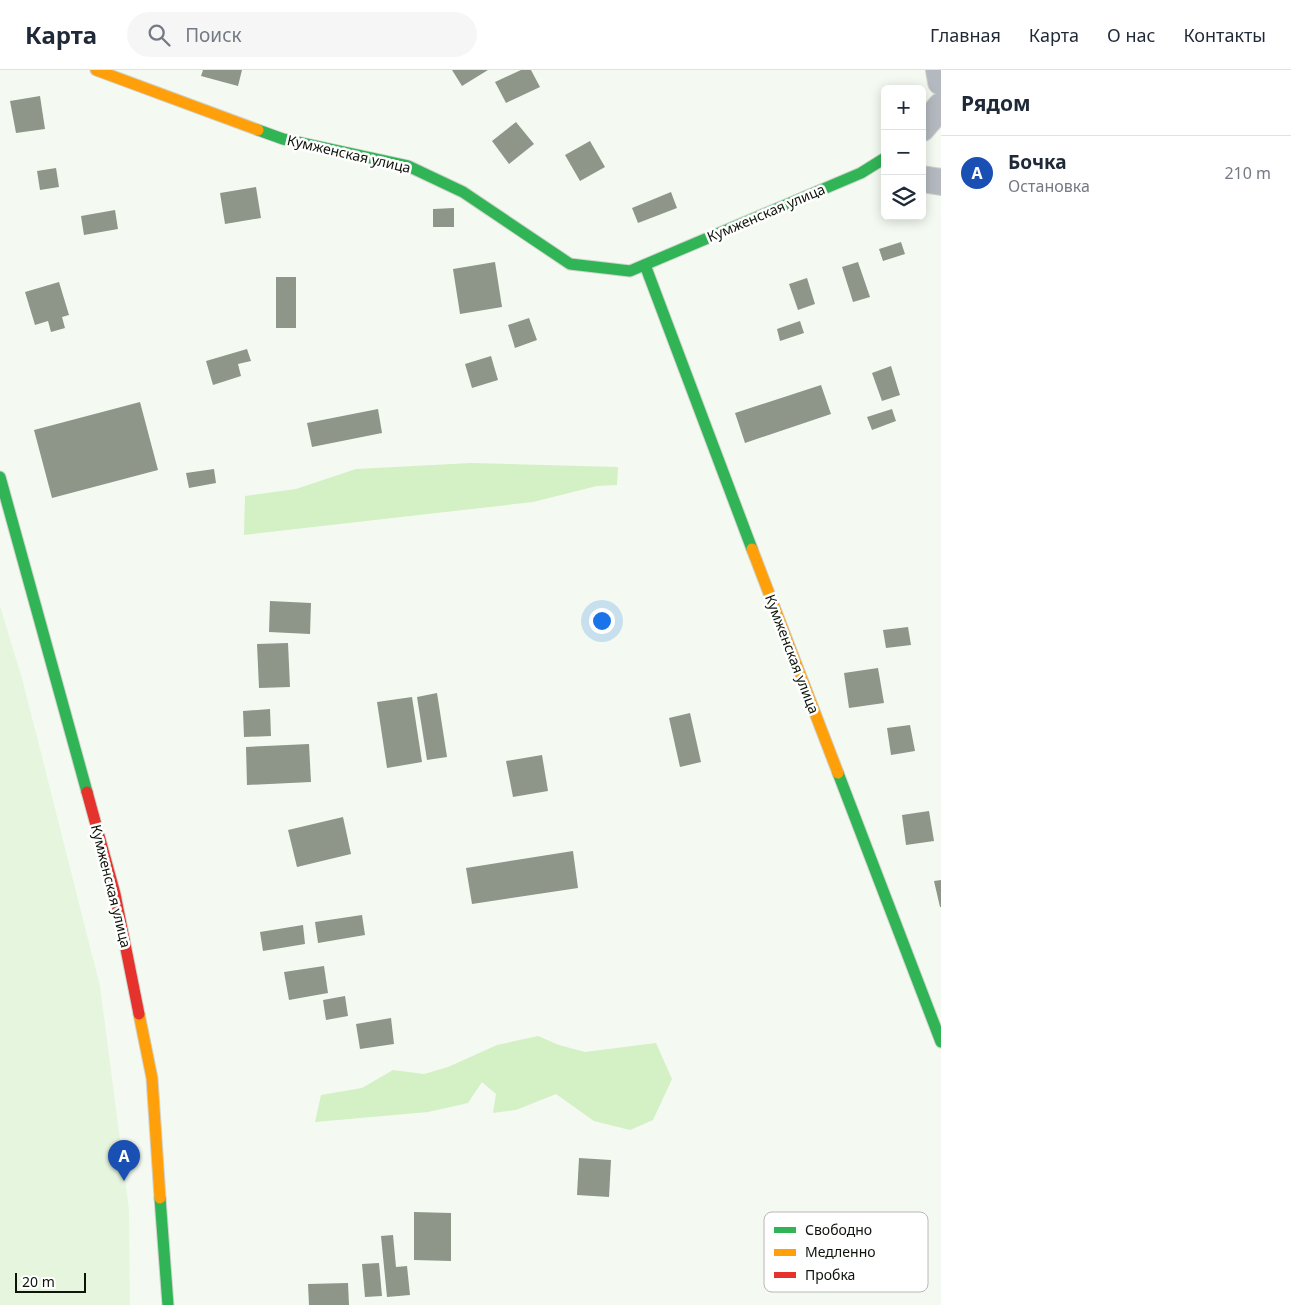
<!DOCTYPE html>
<html lang="ru">
<head>
<meta charset="utf-8">
<style>
  body { margin:0; font-family:"Noto Sans",sans-serif; background:#f6f6f7; color:#1f2937 }
  .controls { position:absolute; right:15px; top:15px; display:grid; overflow:hidden; border-radius:8px; box-shadow:0 2px 12px #0003 }
  .controls button { width:45px; height:45px; display:grid; place-items:center; padding:0; border:0; border-bottom:1px solid #e0e1e3; background:#fff; color:#1f2937; font:25px sans-serif }
  .scale { position:absolute; left:15px; bottom:12px; width:71px; box-sizing:border-box; padding-left:5px; border:2px solid #0e140a; border-top:0; font-size:14px; line-height:18px; white-space:nowrap; color:#0e140a; -webkit-text-stroke:4px #fff; paint-order:stroke }
  .you { position:absolute; left:601px; top:550px; width:18px; height:18px; margin:-12px; border:4px solid #fff; border-radius:50%; background:#1a73e8; box-shadow:0 0 0 8px #1a73e833 }
  .badge { display:grid; place-items:center; width:32px; height:32px; border-radius:50%; background:#5e645b; color:#fff; font-size:16px; font-weight:700 }
  .pin { position:absolute; translate:-50% -41px; filter:drop-shadow(0 1px 2px #0008) }
  .pin::after { content:''; position:absolute; top:26px; width:18px; height:15px; background:inherit; clip-path:polygon(0 0,100% 0,50% 100%) }
  .list { margin:0; padding:0; list-style:none }
  h2 { display:flex; justify-content:space-between; align-items:center; height:65px; margin:0; padding:0 20px; font-size:21px }
  h2 small { font-size:16px; font-weight:400; color:#747a83 }
  .list li { display:grid; grid-template-columns:32px 1fr auto; gap:15px; align-items:center; box-sizing:border-box; height:75px; padding:0 20px; border-top:1px solid #e0e1e3 }
  .list b { display:block; font-size:19px; white-space:nowrap }
  .list p { margin:0; font-size:16px; white-space:nowrap; color:#747a83 }
  .list em { font-size:16px; font-style:normal; color:#747a83 }
  .icon { flex:none; width:28px; height:28px; fill:none; stroke:currentColor; stroke-width:2; stroke-linecap:round; stroke-linejoin:round }
  .map { position:relative; flex:none; width:941px; height:1235px; overflow:hidden }
  header { display:flex; align-items:center; gap:30px; box-sizing:border-box; height:70px; padding:0 25px; background:#fff; border-bottom:1px solid #e0e1e3 }
  header strong { font-size:24px }
  nav { display:flex; gap:28px; margin-inline-start:auto; font-size:18px }
  .search { width:350px; height:45px; background:#f6f6f7; display:flex; align-items:center; gap:12px; box-sizing:border-box; padding:0 18px; border-radius:28px; color:#747a83; font-size:19px }
  main { display:flex }
  aside { flex:1; background:#fff }
  .map>svg:first-child { display:block }
</style>
</head>
<body>
<header>
<strong>Карта</strong>
<div class="search"><svg class="icon" aria-label="search" viewBox="0 0 24 24"><circle cx="10" cy="10" r="6"/><path d="M15 15l6 6"/></svg>Поиск</div>
<nav><a>Главная</a><a>Карта</a><a>О нас</a><a>Контакты</a></nav>
</header>
<main>
<div class="map">
<svg width="941" height="1235" viewBox="0 0 941 1235">
  <rect width="100%" height="100%" fill="#f4faf1"/>
  <!-- green -->
  <polygon fill="#e6f6de" points="0,536 23,612 100,916 129,1139 130,1235 0,1235"/>
  <!-- water -->
  <g fill="#d4f0c5">
    <polygon points="471,393 618,397 617,415 597,416 533,432 244,465 245,426 296,419 356,399"/>
    <polygon points="538,966 559,975 585,982 656,973 672,1009 653,1050 630,1060 594,1051 556,1024 516,1040 493,1043 496,1024 482,1012 468,1033 428,1042 315,1052 321,1025 362,1018 393,1000 424,1004 448,997 497,975"/>
  </g>
  <!-- building -->
  <g fill="#8d9688">
    <polygon points="203,0 242,0 238,16 201,6"/>
    <polygon points="452,0 488,0 462,16"/>
    <polygon points="521,0 531,0 540,17 506,33 495,12"/>
    <polygon points="40,26 45,59 16,63 10,31"/>
    <polygon points="516,52 534,74 509,94 492,71"/>
    <polygon points="590,71 605,97 580,111 565,85"/>
    <polygon points="56,98 59,117 40,120 37,101"/>
    <polygon points="256,117 261,148 225,154 220,123"/>
    <polygon points="671,122 677,138 638,153 632,138"/>
    <polygon points="454,138 454,157 433,157 433,139"/>
    <polygon points="115,140 118,159 84,165 81,146"/>
    <polygon points="901,172 905,184 883,191 879,179"/>
    <polygon points="495,192 502,237 460,244 453,199"/>
    <polygon points="858,192 870,227 853,232 842,197"/>
    <rect x="276" y="207" width="20" height="51"/>
    <polygon points="807,208 815,234 798,240 789,214"/>
    <polygon points="59,212 69,245 62,247 65,258 51,262 48,251 35,255 25,222"/>
    <polygon points="529,248 537,270 515,278 508,255"/>
    <polygon points="800,251 804,263 780,271 777,259"/>
    <polygon points="247,279 251,291 238,294 241,306 213,315 206,291"/>
    <polygon points="491,286 498,310 472,318 465,294"/>
    <polygon points="891,296 900,325 882,331 872,303"/>
    <polygon points="821,315 831,344 745,373 735,343"/>
    <polygon points="140,332 158,400 52,428 34,360"/>
    <polygon points="378,339 382,363 312,377 307,353"/>
    <polygon points="892,339 896,351 872,360 867,347"/>
    <polygon points="214,399 216,413 189,418 186,403"/>
    <polygon points="270,531 311,533 310,564 269,562"/>
    <polygon points="908,557 911,575 886,578 883,560"/>
    <polygon points="288,573 290,617 259,618 257,574"/>
    <polygon points="878,598 884,633 849,638 844,603"/>
    <polygon points="437,623 447,687 427,690 417,627"/>
    <polygon points="412,627 422,692 387,698 377,632"/>
    <polygon points="270,639 271,666 244,667 243,641"/>
    <polygon points="690,643 701,692 680,697 669,648"/>
    <polygon points="910,655 915,681 891,685 887,658"/>
    <polygon points="309,674 311,712 247,715 246,677"/>
    <polygon points="542,685 548,721 513,727 506,691"/>
    <polygon points="929,741 934,771 906,775 902,745"/>
    <polygon points="343,747 351,784 297,797 288,760"/>
    <polygon points="573,781 578,818 472,834 466,798"/>
    <polygon points="941,810 941,837 940,837 934,811"/>
    <polygon points="362,845 365,865 318,873 315,852"/>
    <polygon points="303,855 305,874 263,881 260,862"/>
    <polygon points="324,896 328,923 289,930 284,902"/>
    <polygon points="345,926 348,946 326,950 323,930"/>
    <polygon points="391,948 394,974 360,979 356,954"/>
    <polygon points="579,1088 611,1090 609,1127 577,1125"/>
    <polygon points="414,1142 451,1143 451,1191 414,1190"/>
    <polygon points="393,1165 396,1197 407,1196 410,1225 387,1227 381,1166"/>
    <polygon points="379,1193 382,1226 365,1227 362,1194"/>
    <polygon points="348,1213 349,1235 309,1235 308,1214"/>
  </g>
  <g fill="none" stroke-linecap="round" stroke-linejoin="round">
    <!-- street casing -->
    <g stroke="#d0d4cd" stroke-width="28">
      <g id="street">
        <polyline points="939,0 941,12"/>
        <polyline points="922,58 941,36"/>
        <polyline points="922,109 941,112"/>
      </g>
    </g>
    <!-- fast casing -->
    <g stroke="#d0d4cd" stroke-width="13">
      <g id="fast">
        <polyline points="258,60 283,69 408,96 463,122 570,194 630,201 861,103 885,88"/>
        <polyline points="645,195 752,479"/>
        <polyline points="0,407 87,722"/>
        <polyline points="838,703 941,972"/>
        <polyline points="160,1128 168,1235"/>
      </g>
    </g>
    <!-- slow casing -->
    <g stroke="#d0d4cd" stroke-width="13">
      <g id="slow">
        <polyline points="96,0 258,60"/>
        <polyline points="752,479 838,703"/>
        <polyline points="139,944 152,1008 160,1128"/>
      </g>
    </g>
    <!-- jam casing -->
    <g stroke="#d0d4cd" stroke-width="13">
      <polyline id="jam" points="87,722 115,824 139,944"/>
    </g>
    <!-- street -->
    <use href="#street" stroke="#b3b9bf" stroke-width="26"/>
    <!-- fast -->
    <use href="#fast" stroke="#30b455" stroke-width="11"/>
    <!-- slow -->
    <use href="#slow" stroke="#ff9f0a" stroke-width="11"/>
    <!-- jam -->
    <use href="#jam" stroke="#e5322d" stroke-width="11"/>
  </g>
  <g text-anchor="middle" stroke-width="5" stroke-linejoin="round" paint-order="stroke">
    <!-- street labels -->
    <g font-size="14" fill="#0e140a" stroke="#fff">
      <text transform="translate(349 84) rotate(13)" y="5">Кумженская улица</text>
      <text transform="translate(766 143) rotate(-23)" y="5">Кумженская улица</text>
      <text transform="translate(792 584) rotate(69)" y="5">Кумженская улица</text>
      <text transform="translate(111 816) rotate(76)" y="5">Кумженская улица</text>
    </g>
  </g>
  <!-- legend -->
  <rect x="764" y="1142" width="164" height="80" rx="8" fill="#fff" stroke="#b7b8b6" stroke-width="1"/>
  <rect x="774" y="1157" width="22" height="6" fill="#30b455"/>
  <rect x="774" y="1179" width="22" height="7" fill="#ff9f0a"/>
  <rect x="774" y="1202" width="22" height="6" fill="#e5322d"/>
  <g font-size="14" fill="#0e140a">
    <text x="805" y="1165">Свободно</text>
    <text x="805" y="1187">Медленно</text>
    <text x="805" y="1210">Пробка</text>
  </g>
</svg>
<div class="controls">
<button>+</button>
<button>−</button>
<button><svg class="icon" aria-label="layers" viewBox="0 0 24 24"><path d="M12 4l9 5-9 5-9-5zM3 14l9 5 9-5"/></svg></button>
</div>
<div class="scale">20 m</div>
<div class="you"></div>
<div class="pin badge" style="left:124px;top:1111px;background:#1a4fb4">A</div>
</div>
<aside>
<h2>Рядом<small></small></h2>
<ul class="list">
<li><span class="badge" style="background:#1a4fb4">A</span><div><b>Бочка</b><p>Остановка</p></div><em>210 m</em></li>
</ul>
</aside>
</main>
</body>
</html>
